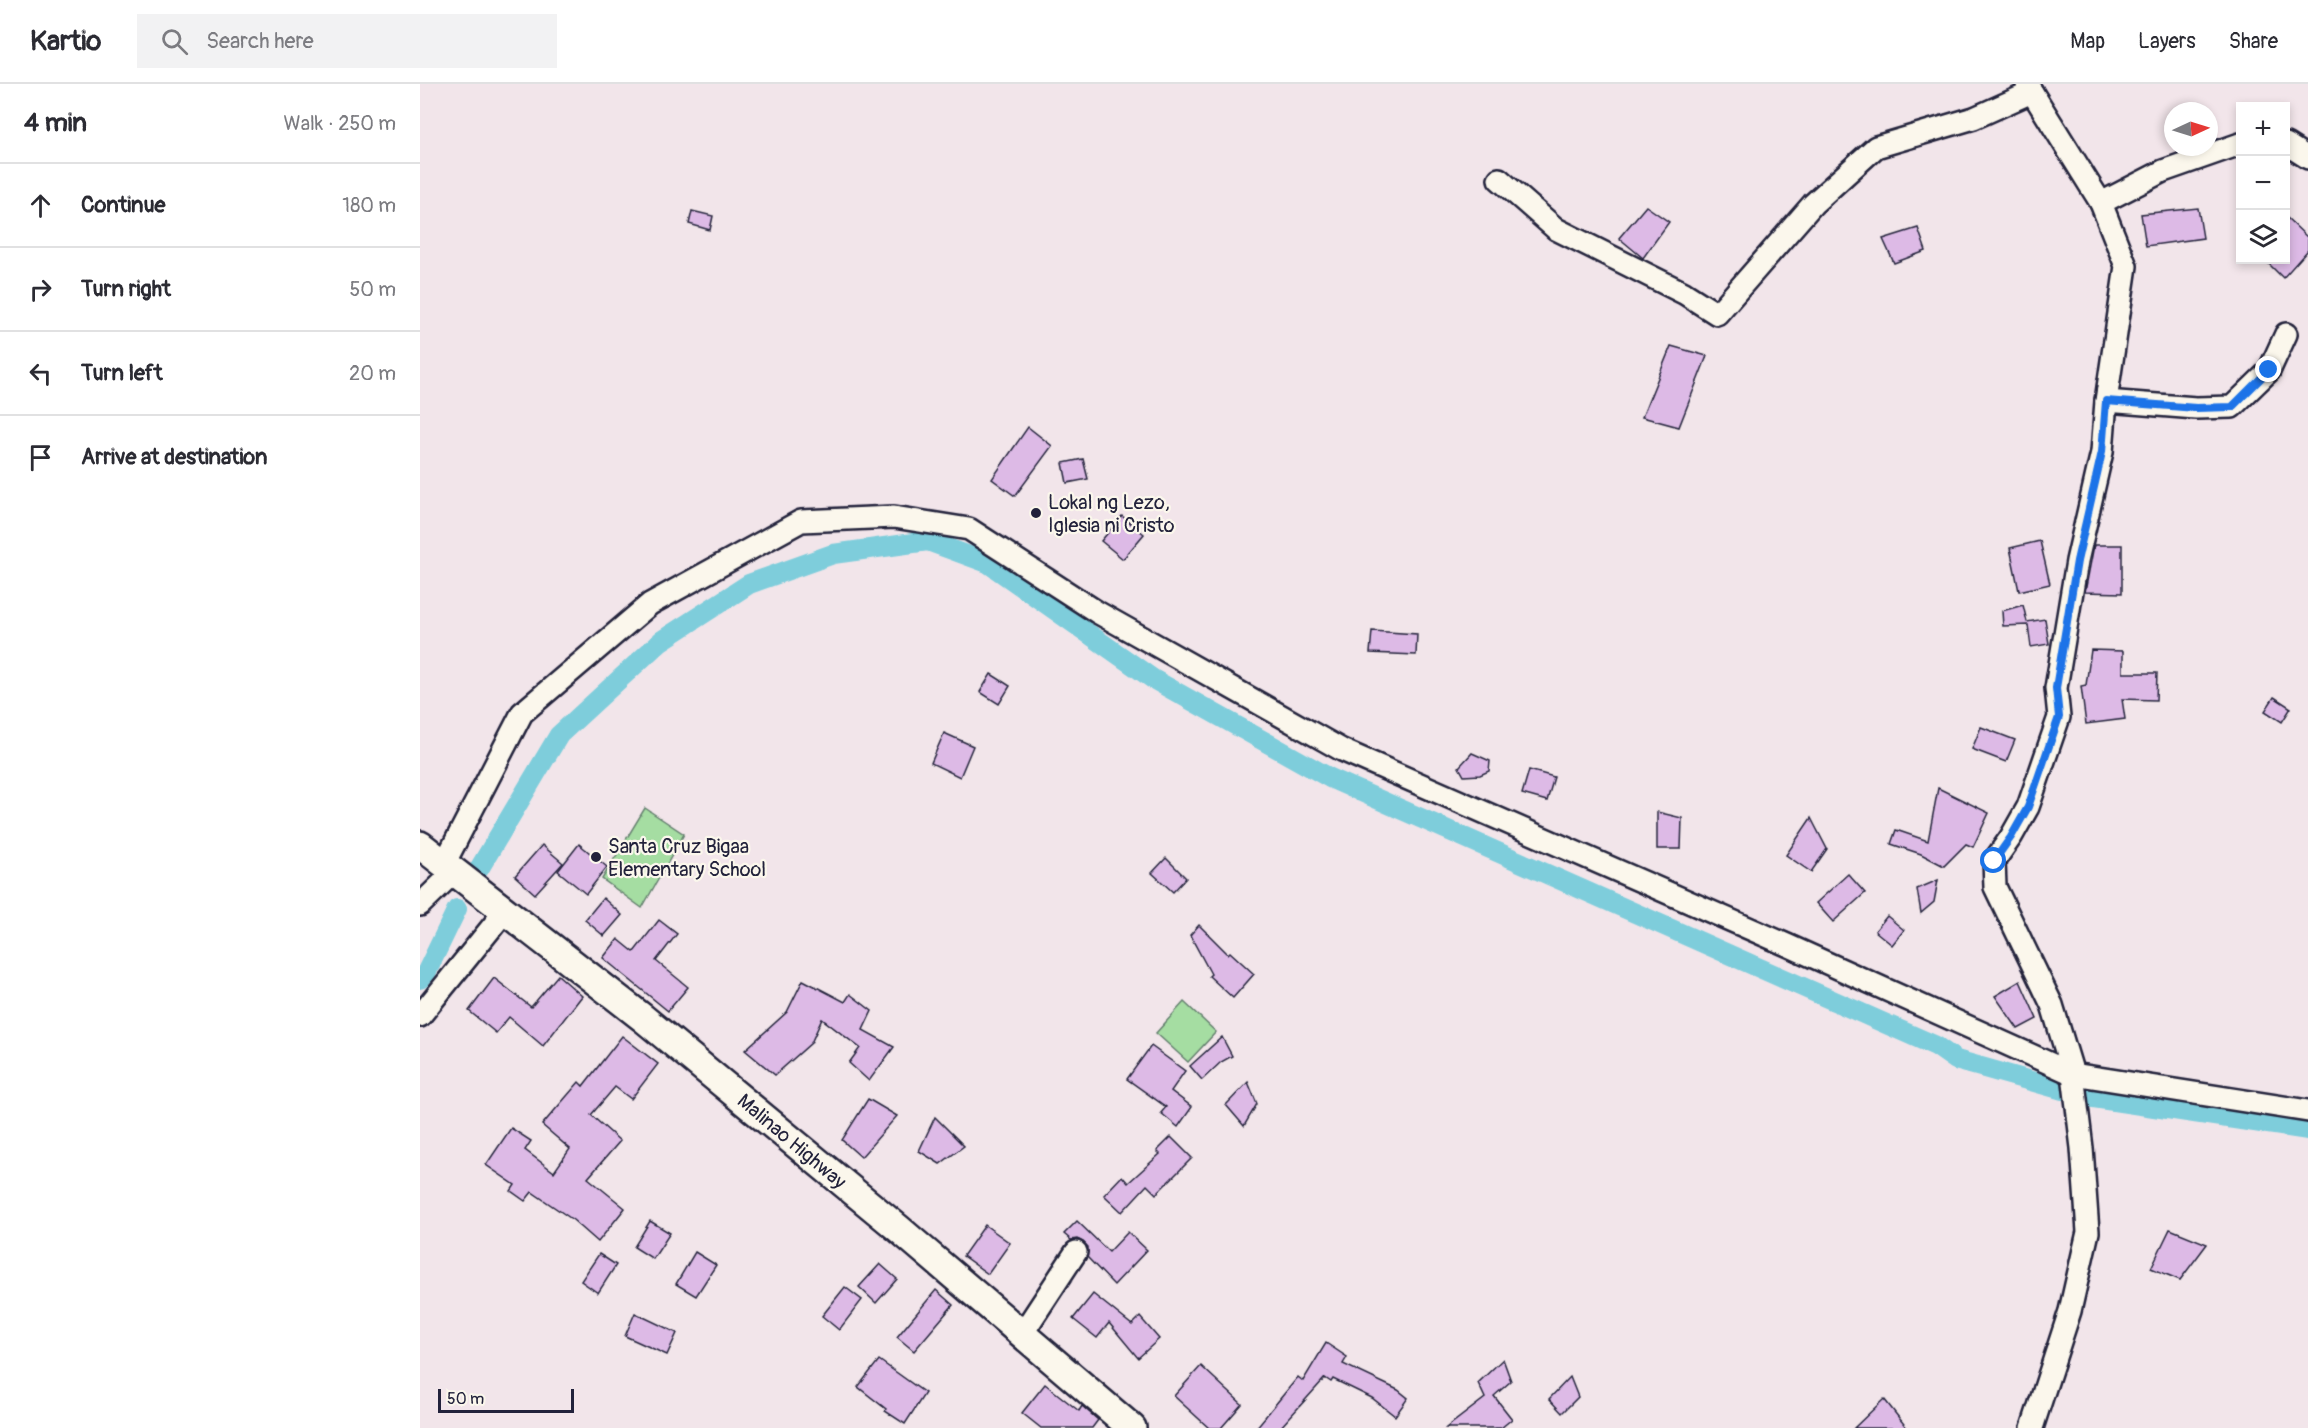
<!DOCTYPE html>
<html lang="en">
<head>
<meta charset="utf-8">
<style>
  body { margin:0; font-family:Pangolin,sans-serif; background:#f2f2f3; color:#2b2b33 }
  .controls { position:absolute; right:18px; top:18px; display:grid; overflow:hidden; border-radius:0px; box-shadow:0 3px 9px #0003 }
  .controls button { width:54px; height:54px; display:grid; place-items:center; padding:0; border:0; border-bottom:2px solid #e1e1e2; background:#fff; color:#2b2b33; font:30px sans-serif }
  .compass { position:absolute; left:1744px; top:18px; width:54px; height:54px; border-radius:50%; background:#fff; box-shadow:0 3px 9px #0003; rotate:86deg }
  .scale { position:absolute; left:18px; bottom:15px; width:136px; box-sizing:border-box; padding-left:6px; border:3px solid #22223b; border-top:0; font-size:16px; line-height:21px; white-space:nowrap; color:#22223b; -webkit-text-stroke:4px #fbf7ec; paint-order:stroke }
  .stop { position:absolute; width:18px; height:18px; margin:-14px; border:4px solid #1a73e8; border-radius:50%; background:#fff }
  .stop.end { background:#1a73e8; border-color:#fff; box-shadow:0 2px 6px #0008 }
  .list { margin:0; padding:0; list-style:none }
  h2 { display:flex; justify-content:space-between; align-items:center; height:78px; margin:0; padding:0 24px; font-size:26px }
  h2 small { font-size:20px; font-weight:400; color:#7c7c81 }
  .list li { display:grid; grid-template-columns:39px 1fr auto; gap:18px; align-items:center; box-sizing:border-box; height:84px; padding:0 24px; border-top:2px solid #e1e1e2 }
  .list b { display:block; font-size:22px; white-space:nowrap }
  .list em { font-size:20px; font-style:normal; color:#7c7c81 }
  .icon { flex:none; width:33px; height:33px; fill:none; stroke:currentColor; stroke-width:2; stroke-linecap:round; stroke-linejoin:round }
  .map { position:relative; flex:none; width:1888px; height:1344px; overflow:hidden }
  header { display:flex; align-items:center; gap:36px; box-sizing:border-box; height:84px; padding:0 30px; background:#fff; border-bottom:2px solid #e1e1e2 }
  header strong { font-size:28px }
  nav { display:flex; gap:33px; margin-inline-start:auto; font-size:21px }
  .search { width:420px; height:54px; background:#f2f2f3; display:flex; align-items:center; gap:15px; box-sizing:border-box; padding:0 21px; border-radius:0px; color:#7c7c81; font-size:22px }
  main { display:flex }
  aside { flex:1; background:#fff }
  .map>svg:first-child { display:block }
</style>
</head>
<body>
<header>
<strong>Kartio</strong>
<div class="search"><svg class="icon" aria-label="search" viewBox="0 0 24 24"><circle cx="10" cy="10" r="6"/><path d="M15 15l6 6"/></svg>Search here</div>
<nav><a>Map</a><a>Layers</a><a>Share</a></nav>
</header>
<main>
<aside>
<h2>4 min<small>Walk · 250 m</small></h2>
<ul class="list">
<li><svg class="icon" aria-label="ahead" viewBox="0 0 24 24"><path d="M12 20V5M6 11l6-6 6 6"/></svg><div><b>Continue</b></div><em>180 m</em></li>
<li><svg class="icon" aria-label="right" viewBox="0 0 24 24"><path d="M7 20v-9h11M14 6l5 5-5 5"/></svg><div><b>Turn right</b></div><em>50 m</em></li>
<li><svg class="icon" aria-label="left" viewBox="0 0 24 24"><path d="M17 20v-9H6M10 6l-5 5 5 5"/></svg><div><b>Turn left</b></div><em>20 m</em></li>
<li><svg class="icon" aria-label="arrive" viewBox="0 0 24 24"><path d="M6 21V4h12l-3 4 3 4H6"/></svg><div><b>Arrive at destination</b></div></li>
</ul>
</aside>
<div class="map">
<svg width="1888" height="1344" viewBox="0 0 1888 1344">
  <rect width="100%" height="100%" fill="#f2e5ea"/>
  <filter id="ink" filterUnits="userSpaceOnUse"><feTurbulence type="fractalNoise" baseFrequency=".0167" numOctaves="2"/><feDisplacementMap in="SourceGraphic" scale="12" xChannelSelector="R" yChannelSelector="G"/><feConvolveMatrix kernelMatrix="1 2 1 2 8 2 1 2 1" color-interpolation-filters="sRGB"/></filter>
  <g filter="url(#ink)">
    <!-- green -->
    <g fill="#a5dda2" stroke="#64806e" stroke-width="1.5">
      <polygon points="225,724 264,750 222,824 182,795"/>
      <polygon points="764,918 796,948 768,978 736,949"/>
    </g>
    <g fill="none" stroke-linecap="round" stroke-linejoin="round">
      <!-- canal -->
      <g stroke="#7ecddb" stroke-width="20">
        <polyline points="59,785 139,651 241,557 329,500 413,470 508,457 568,479 733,595 910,694 1516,962 1536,976 1643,1006"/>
        <polyline points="0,895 6,889 37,825"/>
        <polyline points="1667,1013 1888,1046"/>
      </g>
    </g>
    <!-- building -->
    <g fill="#ddbae6" stroke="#22223b" stroke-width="1.5">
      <polygon points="1226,122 1249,138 1223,174 1199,154"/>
      <polygon points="1778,124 1783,154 1726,162 1721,130"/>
      <polygon points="272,127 293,132 290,146 269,140"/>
      <polygon points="1866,133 1888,154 1888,166 1863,194 1845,176 1866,176"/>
      <polygon points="1498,144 1506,167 1474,179 1463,155"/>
      <polygon points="1251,262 1287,272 1259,343 1222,333"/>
      <polygon points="608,343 632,362 595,412 572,395"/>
      <polygon points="663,375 668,395 647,399 643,379"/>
      <polygon points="702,432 724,450 703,475 681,457"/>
      <polygon points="1620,457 1630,500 1599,507 1590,464"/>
      <polygon points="1674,461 1702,461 1702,509 1665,508"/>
      <polygon points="1603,521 1607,538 1625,535 1629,560 1611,563 1608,541 1583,542 1582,527"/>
      <polygon points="952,547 997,550 996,571 950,569"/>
      <polygon points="1671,566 1703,567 1703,589 1737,589 1736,616 1702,615 1705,635 1666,640 1661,602 1666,601"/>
      <polygon points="571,590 590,602 579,620 560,608"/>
      <polygon points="1854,613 1871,624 1862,638 1845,627"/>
      <polygon points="1561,643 1595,656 1586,678 1552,665"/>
      <polygon points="524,649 553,662 540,693 511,679"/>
      <polygon points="1052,669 1070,677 1069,687 1060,691 1044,692 1039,683"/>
      <polygon points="1109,686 1134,693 1127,717 1102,710"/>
      <polygon points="1518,704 1569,729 1553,763 1546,760 1524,782 1501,770 1471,760 1476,746 1508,757"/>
      <polygon points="1237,728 1262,734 1261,765 1237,765"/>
      <polygon points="1391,734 1407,765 1391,788 1366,771"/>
      <polygon points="159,760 187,783 166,810 138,787"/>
      <polygon points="122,761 143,779 115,810 95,792"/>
      <polygon points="746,774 766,794 753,808 732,789"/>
      <polygon points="1428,790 1445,809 1413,838 1396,819"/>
      <polygon points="1518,796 1514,818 1501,829 1497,805"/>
      <polygon points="183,814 202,831 184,852 165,836"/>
      <polygon points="1467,832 1484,846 1472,861 1455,847"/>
      <polygon points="239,836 257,850 236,877 268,903 248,927 183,874 198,855 214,868"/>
      <polygon points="779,841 808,870 810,868 834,890 813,914 789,892 791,890 770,851"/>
      <polygon points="138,891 162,912 123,962 89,933 76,949 49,927 74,894 111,923"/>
      <polygon points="383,896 425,918 430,910 452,927 443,946 474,963 449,997 429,979 440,964 402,935 391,959 355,991 325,966 367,928"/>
      <polygon points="1600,897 1617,935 1598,945 1575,912"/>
      <polygon points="202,952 238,980 211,1015 195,1003 171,1031 200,1057 168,1094 205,1124 178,1158 153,1136 112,1108 105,1117 91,1107 95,1101 66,1081 91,1044 111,1057 105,1066 134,1088 150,1065 122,1041 159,998 163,1002"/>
      <polygon points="802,953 812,972 801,978 782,996 770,982"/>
      <polygon points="731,962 765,987 751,1007 772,1023 758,1043 741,1029 746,1023 707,995"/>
      <polygon points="828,998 837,1020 824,1042 806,1021"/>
      <polygon points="448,1015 477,1032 441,1073 422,1056"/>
      <polygon points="515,1033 544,1062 520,1080 499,1067"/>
      <polygon points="751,1053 772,1074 736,1110 727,1101 702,1128 684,1111 702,1092 708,1099 740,1070 737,1067"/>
      <polygon points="230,1137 250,1149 233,1175 214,1163"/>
      <polygon points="657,1137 689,1168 708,1148 727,1166 694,1201 667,1173 668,1163 663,1158 657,1155 651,1156 644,1150"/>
      <polygon points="565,1141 590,1159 568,1190 543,1172"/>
      <polygon points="1750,1145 1787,1160 1760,1196 1731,1184"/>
      <polygon points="275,1168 296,1181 276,1212 256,1200"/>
      <polygon points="179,1170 196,1181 178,1209 161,1197"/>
      <polygon points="460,1180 477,1195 456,1219 439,1203"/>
      <polygon points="425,1203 442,1216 419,1246 402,1232"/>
      <polygon points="516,1206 533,1221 494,1267 477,1253"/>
      <polygon points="673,1210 712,1241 720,1233 739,1255 718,1274 689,1239 677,1254 653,1235"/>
      <polygon points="215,1229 257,1249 247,1271 205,1252"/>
      <polygon points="906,1259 927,1273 923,1280 978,1306 988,1314 975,1332 952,1314 913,1295 911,1298 905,1294 860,1344 836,1344 878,1293 883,1297"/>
      <polygon points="1083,1275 1091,1297 1074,1312 1092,1335 1081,1344 1026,1344 1065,1314 1058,1299"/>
      <polygon points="459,1276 505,1309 485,1340 465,1327 466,1325 438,1303"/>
      <polygon points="781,1282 822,1320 801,1344 789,1344 754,1312"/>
      <polygon points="1150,1293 1158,1313 1142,1329 1129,1315"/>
      <polygon points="625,1300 659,1327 662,1322 678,1336 672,1344 621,1344 602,1329"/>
      <polygon points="1464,1315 1487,1344 1434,1344"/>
    </g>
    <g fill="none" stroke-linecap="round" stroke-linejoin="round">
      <!-- minor casing -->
      <g stroke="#22223b" stroke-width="26">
        <g id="minor">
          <polyline points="1607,0 1681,119 1706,182 1686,317 1682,368 1657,477 1636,604 1639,633 1608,723 1591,753 1574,777 1575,803 1632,921 1653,990 1662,1064 1668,1148 1650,1227 1612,1344"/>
          <polyline points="1866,60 1888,74"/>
          <polyline points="1079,95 1136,145 1264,209 1297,230 1393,120 1456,63 1554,34 1612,8"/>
          <polyline points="1681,119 1743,87 1820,60"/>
          <polyline points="1686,317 1776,324 1812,323 1849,287 1866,250"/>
          <polyline points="24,780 102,629 230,520 381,437 474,433 549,445 677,528 922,666 1367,861 1653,990 1888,1027"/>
          <polyline points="0,821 34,788"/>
          <polyline points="0,932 85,827"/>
          <polyline points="602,1250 656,1168"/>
        </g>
      </g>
      <!-- major casing -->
      <g stroke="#22223b" stroke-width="32">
        <polyline id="major" points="0,761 223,934 479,1145 712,1344"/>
      </g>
      <!-- minor -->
      <use href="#minor" stroke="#fbf7ec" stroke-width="21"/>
      <!-- major -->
      <use href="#major" stroke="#fbf7ec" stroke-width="27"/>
    </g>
  </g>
  <g fill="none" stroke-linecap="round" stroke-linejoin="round" filter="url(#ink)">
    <!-- route -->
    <polyline stroke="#1a73e8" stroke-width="8" points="1574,777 1591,753 1608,723 1639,633 1636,604 1657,477 1682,368 1686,317 1776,324 1812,323 1849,286"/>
  </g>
  <!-- markers -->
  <g fill="#22223b" stroke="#fbf7ec" stroke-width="2">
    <circle cx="616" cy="429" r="6"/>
    <circle cx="176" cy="773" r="6"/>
  </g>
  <g text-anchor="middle" stroke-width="4.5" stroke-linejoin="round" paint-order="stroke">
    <!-- poi labels -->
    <g font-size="20" fill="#22223b" stroke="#fbf7ec" text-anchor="start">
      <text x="628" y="425">Lokal ng Lezo,<tspan x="628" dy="23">Iglesia ni Cristo</tspan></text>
      <text x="188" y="769">Santa Cruz Bigaa<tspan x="188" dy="23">Elementary School</tspan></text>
    </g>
    <!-- street labels -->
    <g font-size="20" fill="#22223b" stroke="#fbf7ec">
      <text transform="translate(372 1057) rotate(40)" y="7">Malinao Highway</text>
    </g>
  </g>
</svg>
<div class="controls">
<button>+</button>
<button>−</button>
<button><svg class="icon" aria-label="layers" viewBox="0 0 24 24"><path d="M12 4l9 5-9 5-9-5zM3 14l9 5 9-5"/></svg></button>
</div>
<svg class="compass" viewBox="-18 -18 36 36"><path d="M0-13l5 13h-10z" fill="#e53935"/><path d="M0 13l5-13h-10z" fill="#7c7c81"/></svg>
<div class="scale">50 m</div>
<div class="stop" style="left:1574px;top:777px"></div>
<div class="stop end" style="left:1849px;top:286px"></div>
</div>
</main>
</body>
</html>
